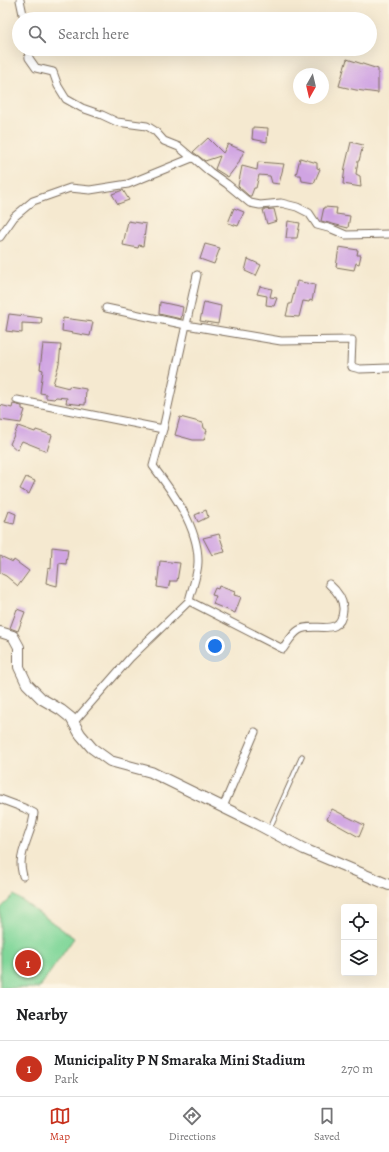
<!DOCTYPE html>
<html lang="en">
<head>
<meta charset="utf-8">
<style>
  body { margin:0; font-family:Alegreya,serif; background:#f6f6f6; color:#202124 }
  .controls { position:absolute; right:12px; bottom:12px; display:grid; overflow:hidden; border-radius:4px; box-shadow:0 4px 16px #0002 }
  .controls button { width:36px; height:36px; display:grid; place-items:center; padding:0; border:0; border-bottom:1px solid #e0e0e0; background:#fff; color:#202124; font:20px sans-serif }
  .compass { position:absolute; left:293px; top:68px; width:36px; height:36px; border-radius:50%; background:#fff; box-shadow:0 4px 16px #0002; rotate:188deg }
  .you { position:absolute; left:215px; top:646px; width:14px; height:14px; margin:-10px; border:3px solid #fff; border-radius:50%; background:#1a73e8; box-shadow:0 0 0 6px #1a73e833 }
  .badge { display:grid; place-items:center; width:26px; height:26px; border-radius:50%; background:#c8321e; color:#fff; font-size:13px; font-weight:700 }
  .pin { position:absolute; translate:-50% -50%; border:2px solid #fff; box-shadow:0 1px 4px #0006 }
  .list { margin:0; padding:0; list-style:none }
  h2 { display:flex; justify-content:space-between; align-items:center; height:52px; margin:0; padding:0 16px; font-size:17px }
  h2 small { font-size:13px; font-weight:400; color:#757577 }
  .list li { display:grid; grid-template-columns:26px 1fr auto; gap:12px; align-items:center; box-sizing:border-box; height:56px; padding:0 16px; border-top:1px solid #e0e0e0 }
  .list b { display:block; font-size:15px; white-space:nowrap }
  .list p { margin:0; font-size:13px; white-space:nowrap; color:#757577 }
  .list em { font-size:13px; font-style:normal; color:#757577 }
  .icon { flex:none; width:22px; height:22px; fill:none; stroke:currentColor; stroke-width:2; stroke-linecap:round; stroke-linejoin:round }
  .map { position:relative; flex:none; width:389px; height:988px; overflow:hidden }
  .search { position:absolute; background:#fff; box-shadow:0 4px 16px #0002; left:12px; right:12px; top:12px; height:44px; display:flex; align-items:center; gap:10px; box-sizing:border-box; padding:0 14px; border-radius:22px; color:#757577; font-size:15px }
  .sheet { height:108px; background:#fff }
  nav { display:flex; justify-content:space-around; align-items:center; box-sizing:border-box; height:56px; border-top:1px solid #e0e0e0; background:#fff; font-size:11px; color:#757577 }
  nav a { display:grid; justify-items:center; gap:2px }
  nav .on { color:#c8321e }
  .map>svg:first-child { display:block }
</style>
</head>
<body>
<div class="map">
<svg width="389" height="988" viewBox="0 0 389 988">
  <rect width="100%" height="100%" fill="#fcf5e5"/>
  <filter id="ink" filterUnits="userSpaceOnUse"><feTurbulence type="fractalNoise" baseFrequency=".025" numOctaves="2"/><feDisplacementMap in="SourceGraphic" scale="8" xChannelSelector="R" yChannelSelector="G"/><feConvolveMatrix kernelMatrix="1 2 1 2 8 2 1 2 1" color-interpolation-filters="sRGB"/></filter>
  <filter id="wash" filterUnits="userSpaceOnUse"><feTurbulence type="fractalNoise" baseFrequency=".012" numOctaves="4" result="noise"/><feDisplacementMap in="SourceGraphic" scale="16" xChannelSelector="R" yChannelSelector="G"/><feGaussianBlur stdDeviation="0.9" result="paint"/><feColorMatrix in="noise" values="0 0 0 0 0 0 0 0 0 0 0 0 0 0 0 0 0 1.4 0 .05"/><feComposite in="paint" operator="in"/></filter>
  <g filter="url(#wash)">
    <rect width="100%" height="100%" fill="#f5e9d0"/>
    <!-- green -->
    <polygon fill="#81d79a" stroke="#5e805c" points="14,895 74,938 39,988 0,988 0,909"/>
    <g id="blocks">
      <!-- building -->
      <g fill="#d0a4e3">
        <polygon points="347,59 378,69 378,93 356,90 339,86"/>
        <polygon points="253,127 268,128 267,142 252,139"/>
        <polygon points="208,138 223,153 228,144 244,151 238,164 228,177 215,169 220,156 205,161 193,152"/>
        <polygon points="351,142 363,145 359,161 358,161 356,174 360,176 361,187 343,184 345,167"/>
        <polygon points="300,158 317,163 317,168 320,169 314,183 302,181 301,175 296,175"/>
        <polygon points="258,162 284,164 279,184 272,183 270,176 259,175 256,188 254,188 251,196 249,196 238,186 242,166 257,170"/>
        <polygon points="123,190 129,200 118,204 112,194"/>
        <polygon points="324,207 337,208 336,214 350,216 348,228 321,221"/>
        <polygon points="234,208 244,212 238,226 228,223"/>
        <polygon points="274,209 277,221 267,224 263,210"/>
        <polygon points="128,221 146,224 143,246 139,245 138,248 123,245"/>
        <polygon points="288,221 300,223 297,238 286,238"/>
        <polygon points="205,244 220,248 214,264 200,259"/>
        <polygon points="339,247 358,250 357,255 361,255 359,264 356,263 354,270 336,267"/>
        <polygon points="248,259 261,265 256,276 245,271"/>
        <polygon points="297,281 315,285 312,301 310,300 309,302 303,301 299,317 286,316 289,304 291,304"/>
        <polygon points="260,286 272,289 270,297 277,298 274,306 266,305 267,296 257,294"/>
        <polygon points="160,302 183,307 181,319 159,314"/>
        <polygon points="204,302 221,306 218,324 200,321"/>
        <polygon points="9,314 42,318 41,324 22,323 22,333 6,331"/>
        <polygon points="63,318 93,322 90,336 62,331"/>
        <polygon points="43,344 61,345 59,364 53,384 69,388 69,386 86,389 85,405 66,403 67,398 56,397 54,399 46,398 46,394 40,393 43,370 40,369"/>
        <polygon points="13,404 22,406 22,409 25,410 21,423 0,420 0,405 12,408"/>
        <polygon points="180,417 203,423 204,428 207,430 204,440 193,440 175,435"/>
        <polygon points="18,426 35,432 36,430 52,435 47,451 22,441 17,450 10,444"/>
        <polygon points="26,477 35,481 29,494 20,489"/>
        <polygon points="206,510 208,517 198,522 195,515"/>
        <polygon points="9,511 16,514 14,524 5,522"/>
        <polygon points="219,534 225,552 212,555 203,538"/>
        <polygon points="52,547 68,549 66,564 59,563 57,586 46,583 48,568 51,569"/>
        <polygon points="0,556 13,562 14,560 29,571 18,586 6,576 0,573"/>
        <polygon points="160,561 180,563 177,581 170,581 168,589 157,587"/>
        <polygon points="219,586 235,592 234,595 241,597 235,613 213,604 216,596 212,595 215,588 218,589"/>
        <polygon points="17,609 25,612 18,631 10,628"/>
        <polygon points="332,809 364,825 359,837 327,819"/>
      </g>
    </g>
  </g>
  <g filter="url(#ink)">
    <use href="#blocks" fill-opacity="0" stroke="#7c6d5c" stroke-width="1"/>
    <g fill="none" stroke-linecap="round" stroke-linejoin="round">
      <!-- lane casing -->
      <g stroke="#7c6d5c" stroke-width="5.5">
        <polyline id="lane" points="269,830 302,756"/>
      </g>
      <!-- street casing -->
      <g stroke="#7c6d5c" stroke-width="9">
        <g id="street">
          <polyline points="20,0 24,19"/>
          <polyline points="28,49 29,58 36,68 53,72 58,86 66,99 82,108 102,115 117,122 147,126 155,131 164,141 179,147 192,158 195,159 210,172 227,184 250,203 260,205 281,203 297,207 309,213 317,225 332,229 346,235 389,234"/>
          <polyline points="0,237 14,217 33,201 70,188 90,190 128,184 192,158"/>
          <polyline points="106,308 186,325 281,341 352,340 351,364 352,367 360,369 389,368"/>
          <polyline points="17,400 163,429 197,275"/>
          <path d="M 163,429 L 153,466 C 172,491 199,528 198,562 C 198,574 192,588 189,601"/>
          <path d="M 73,723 L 130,658 L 189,601 L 283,649 C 287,644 292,634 299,630 C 314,621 341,639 343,610 C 344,599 337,591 329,584"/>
          <path d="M 0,799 L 24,808 L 34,813 C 33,831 22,845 21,863 C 21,867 22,872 23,876"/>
          <polyline points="223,807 255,732"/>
        </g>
      </g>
      <!-- secondary casing -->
      <g stroke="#7c6d5c" stroke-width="12">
        <polyline id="secondary" points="0,632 13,636 19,647 19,667 27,684 42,699 61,710 71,718 80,734 92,748 110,761 151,772 255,823 304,849 389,885"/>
      </g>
      <!-- lane -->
      <use href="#lane" stroke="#fff" stroke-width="3.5"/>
      <!-- street -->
      <use href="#street" stroke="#fff" stroke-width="7"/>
      <!-- secondary -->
      <use href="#secondary" stroke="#fff" stroke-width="10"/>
    </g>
  </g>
</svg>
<div class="controls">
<button><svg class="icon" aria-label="locate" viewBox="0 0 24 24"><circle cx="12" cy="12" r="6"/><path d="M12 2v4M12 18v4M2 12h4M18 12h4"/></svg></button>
<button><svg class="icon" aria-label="layers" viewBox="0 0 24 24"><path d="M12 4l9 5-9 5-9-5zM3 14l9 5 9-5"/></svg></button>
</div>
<svg class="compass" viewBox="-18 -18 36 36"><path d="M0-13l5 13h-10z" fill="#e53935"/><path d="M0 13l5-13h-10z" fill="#757577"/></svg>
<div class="you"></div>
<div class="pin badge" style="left:28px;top:963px">1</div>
<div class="search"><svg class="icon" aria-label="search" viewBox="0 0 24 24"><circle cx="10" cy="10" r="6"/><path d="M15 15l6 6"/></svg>Search here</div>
</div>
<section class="sheet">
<h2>Nearby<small></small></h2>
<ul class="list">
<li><span class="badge">1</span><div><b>Municipality P N Smaraka Mini Stadium</b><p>Park</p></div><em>270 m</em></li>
</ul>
</section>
<nav>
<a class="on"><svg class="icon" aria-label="map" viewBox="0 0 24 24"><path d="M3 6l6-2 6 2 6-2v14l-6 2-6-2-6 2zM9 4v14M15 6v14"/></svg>Map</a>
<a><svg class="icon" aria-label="directions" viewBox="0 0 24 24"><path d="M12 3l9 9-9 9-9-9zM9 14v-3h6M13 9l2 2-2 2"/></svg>Directions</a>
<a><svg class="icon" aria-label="saved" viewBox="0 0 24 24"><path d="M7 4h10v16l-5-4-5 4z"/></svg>Saved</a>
</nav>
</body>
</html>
